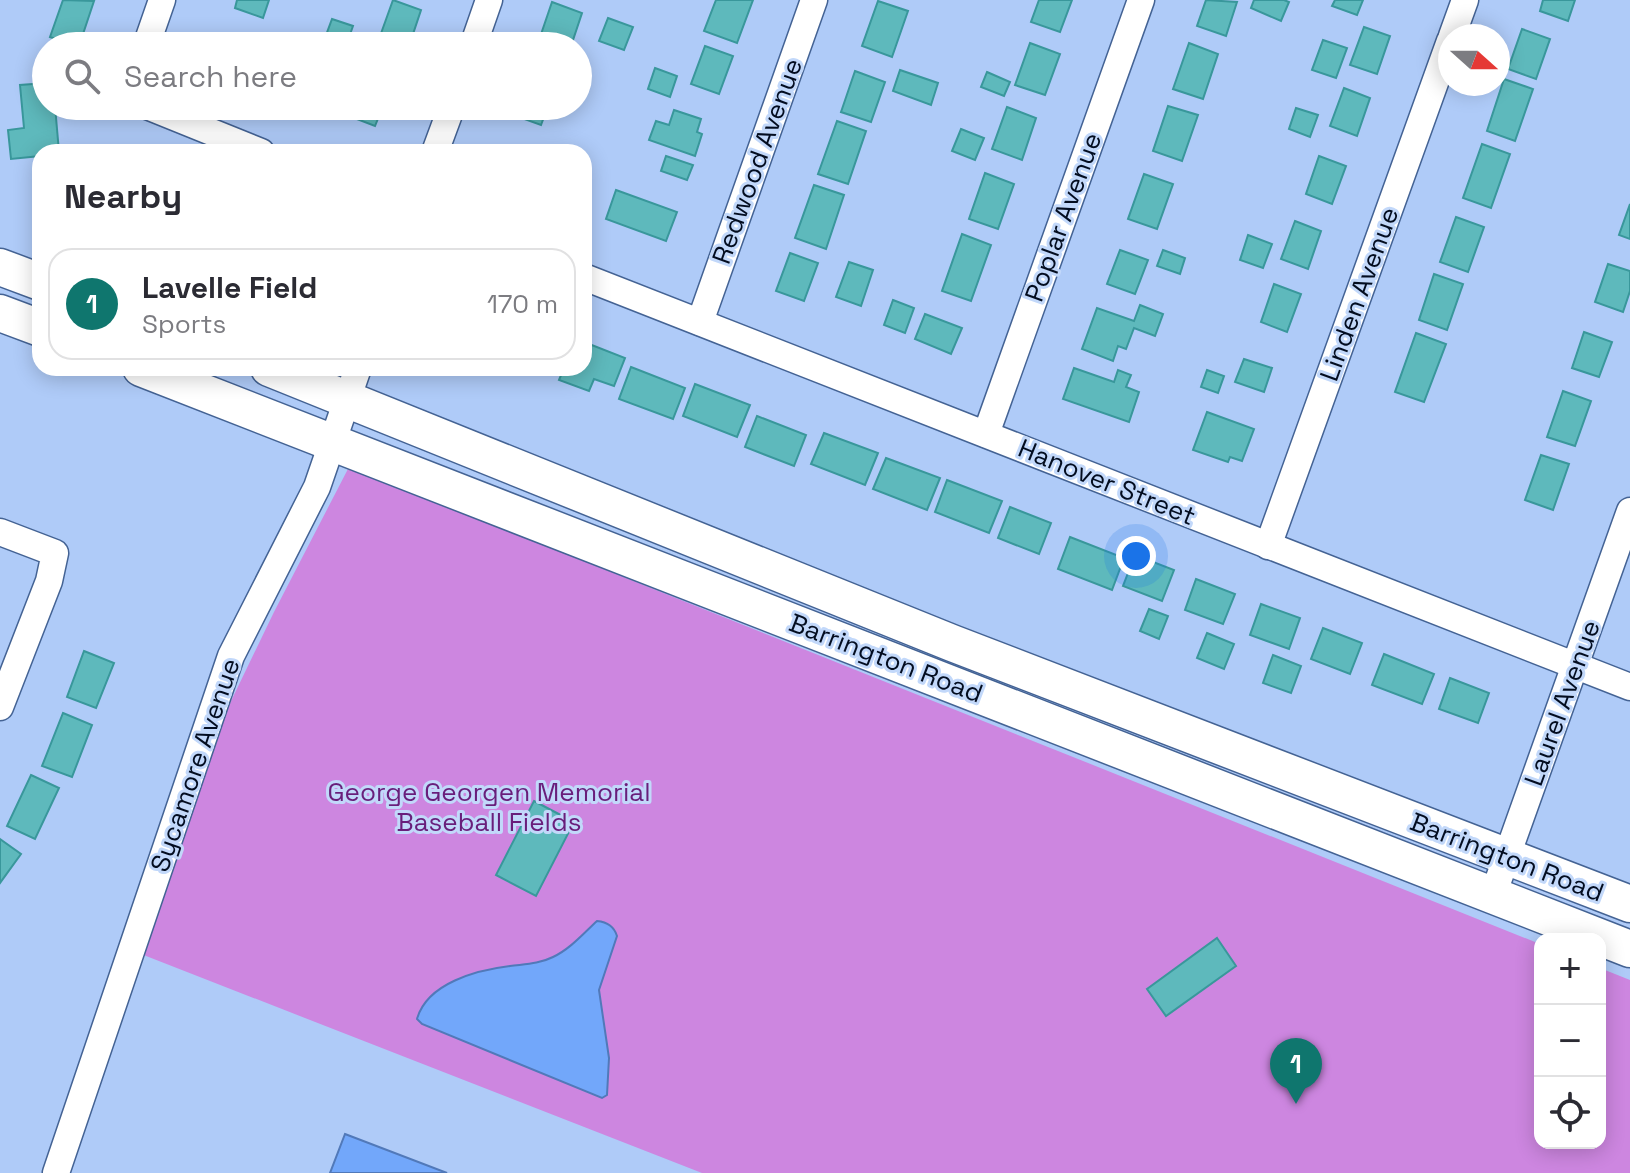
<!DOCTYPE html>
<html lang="en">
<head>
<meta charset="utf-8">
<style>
  body { margin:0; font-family:"Space Grotesk",sans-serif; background:#f7f7f7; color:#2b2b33 }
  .controls { position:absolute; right:24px; bottom:24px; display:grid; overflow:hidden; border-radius:16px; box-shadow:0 4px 20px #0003 }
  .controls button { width:72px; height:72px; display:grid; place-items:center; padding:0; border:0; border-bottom:2px solid #e1e1e2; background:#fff; color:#2b2b33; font:40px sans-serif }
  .compass { position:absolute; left:1438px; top:24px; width:72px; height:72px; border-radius:50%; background:#fff; box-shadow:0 4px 20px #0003; rotate:111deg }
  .you { position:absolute; left:1136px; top:556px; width:28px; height:28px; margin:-20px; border:6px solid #fff; border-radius:50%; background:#1a73e8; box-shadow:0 0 0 12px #1a73e833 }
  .badge { display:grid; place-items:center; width:52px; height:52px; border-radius:50%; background:#0f766e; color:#fff; font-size:26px; font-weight:700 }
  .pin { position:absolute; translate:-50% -66px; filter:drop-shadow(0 2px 4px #0008) }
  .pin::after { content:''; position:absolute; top:42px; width:28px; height:24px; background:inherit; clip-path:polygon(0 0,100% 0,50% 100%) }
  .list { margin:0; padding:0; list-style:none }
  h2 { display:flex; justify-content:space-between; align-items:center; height:104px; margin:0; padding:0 32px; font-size:34px }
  h2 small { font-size:26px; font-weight:400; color:#7c7c81 }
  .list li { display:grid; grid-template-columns:52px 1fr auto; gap:24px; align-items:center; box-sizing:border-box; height:112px; margin:0 16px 16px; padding:0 16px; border:2px solid #e1e1e2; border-radius:24px }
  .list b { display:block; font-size:30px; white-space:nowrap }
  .list p { margin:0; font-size:26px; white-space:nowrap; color:#7c7c81 }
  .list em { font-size:26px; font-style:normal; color:#7c7c81 }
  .icon { flex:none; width:44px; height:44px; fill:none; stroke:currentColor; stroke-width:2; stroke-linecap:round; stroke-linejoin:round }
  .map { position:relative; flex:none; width:1630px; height:1173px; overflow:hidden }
  .search { position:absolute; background:#fff; box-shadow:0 4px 20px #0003; left:32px; top:32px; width:560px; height:88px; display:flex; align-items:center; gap:20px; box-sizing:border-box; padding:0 28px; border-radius:44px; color:#7c7c81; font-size:30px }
  .panel { position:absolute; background:#fff; box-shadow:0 4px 20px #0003; left:32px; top:144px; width:560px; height:232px; border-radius:24px }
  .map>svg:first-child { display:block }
</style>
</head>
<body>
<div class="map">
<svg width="1630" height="1173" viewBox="0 0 1630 1173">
  <rect width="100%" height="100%" fill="#afcbf8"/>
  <!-- green -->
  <polygon fill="#cd86e0" points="349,467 1540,944 1540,1143 1600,1143 1600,968 1630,980 1630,1173 702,1173 141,954 219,726 274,612"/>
  <!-- water -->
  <g fill="#72a7fa" stroke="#5179b9" stroke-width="2">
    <path d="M 597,921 C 607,922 614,926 617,936 L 599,990 L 609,1058 L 607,1095 L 602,1098 L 422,1024 L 417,1019 C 427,983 477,970 510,966 C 525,964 539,964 553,957 C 570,949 583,934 597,921 Z"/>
    <polygon points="345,1134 447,1173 330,1173"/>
  </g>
  <!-- building -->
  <g fill="#5eb9bc" stroke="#39979b" stroke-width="2">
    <polygon points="63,0 94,1 79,46 50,37"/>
    <polygon points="237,0 269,0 263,18 235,8"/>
    <polygon points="393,0 421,10 409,46 400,46 379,39"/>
    <polygon points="716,0 753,0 737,43 704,31"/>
    <polygon points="1039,0 1072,0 1060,32 1031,22"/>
    <polygon points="1206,0 1237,2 1226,36 1197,26"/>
    <polygon points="1254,0 1284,0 1289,2 1281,21 1251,8"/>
    <polygon points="1335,0 1363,0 1357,15 1332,6"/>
    <polygon points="1543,0 1575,0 1568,21 1540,11"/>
    <polygon points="878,1 908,11 892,57 862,46"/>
    <polygon points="552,2 582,13 571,46 537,46"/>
    <polygon points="608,18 633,27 624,50 599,41"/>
    <polygon points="332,19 353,26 346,46 325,38"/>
    <polygon points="1364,27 1390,36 1377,74 1350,65"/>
    <polygon points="1522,29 1550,39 1536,79 1508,69"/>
    <polygon points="1323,40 1347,48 1336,78 1312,70"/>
    <polygon points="1030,43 1060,54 1045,95 1015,85"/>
    <polygon points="1189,43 1218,54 1203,99 1173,89"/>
    <polygon points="705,46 733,56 719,94 691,84"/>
    <polygon points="655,68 677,76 670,97 648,89"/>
    <polygon points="900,70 938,83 931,105 893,91"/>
    <polygon points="855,71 885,82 871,122 841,112"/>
    <polygon points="987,72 1010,82 1004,96 981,87"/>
    <polygon points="1504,79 1533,89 1515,141 1487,131"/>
    <polygon points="46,83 46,106 55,106 59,152 40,152 40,156 11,159 8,130 24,128 20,85"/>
    <polygon points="1344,88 1370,98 1357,136 1330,126"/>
    <polygon points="323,106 383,106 375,126"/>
    <polygon points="516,106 548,106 541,125 513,115"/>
    <polygon points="1168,106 1198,115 1182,161 1153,151"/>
    <polygon points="1007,107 1036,118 1022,160 992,149"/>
    <polygon points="1296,108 1318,115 1310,137 1289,129"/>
    <polygon points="674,110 701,119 697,132 702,134 695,156 649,140 656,121 669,125"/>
    <polygon points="837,121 866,131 848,184 818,174"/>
    <polygon points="961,129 984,138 975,160 952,151"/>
    <polygon points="1482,144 1510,154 1491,208 1463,198"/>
    <polygon points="666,156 693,165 687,180 661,171"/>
    <polygon points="1319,156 1346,166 1332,204 1306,194"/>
    <polygon points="985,173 1014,184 998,229 969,219"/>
    <polygon points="1144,174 1173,184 1157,229 1128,219"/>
    <polygon points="814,185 844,195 826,249 795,238"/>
    <polygon points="616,190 677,212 666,241 606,219"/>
    <polygon points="1630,204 1630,239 1619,235"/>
    <polygon points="1456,217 1484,227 1468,272 1440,262"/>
    <polygon points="1295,221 1321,231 1308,269 1281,259"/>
    <polygon points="962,234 991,245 971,301 942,291"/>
    <polygon points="1248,235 1272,244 1263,268 1240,260"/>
    <polygon points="1120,250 1148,260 1135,294 1107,284"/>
    <polygon points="1163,250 1185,258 1180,274 1157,266"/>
    <polygon points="790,253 818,263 804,301 776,291"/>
    <polygon points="849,262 873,270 861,306 836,297"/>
    <polygon points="1608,264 1630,271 1630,291 1623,312 1595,302"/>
    <polygon points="1434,274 1463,284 1447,330 1419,320"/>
    <polygon points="1274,284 1301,294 1287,332 1261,322"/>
    <polygon points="893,300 914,308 905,333 884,325"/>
    <polygon points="1140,305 1163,314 1155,336 1134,328 1126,349 1118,346 1113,361 1082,349 1097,308 1134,321"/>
    <polygon points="925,314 962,328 951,354 915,339"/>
    <polygon points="1584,332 1612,342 1599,377 1572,368"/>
    <polygon points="1416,333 1446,344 1424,402 1395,392"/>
    <polygon points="584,342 625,358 614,386 594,379 589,391 559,380 564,368 584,368"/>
    <polygon points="1244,359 1272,368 1264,392 1235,382"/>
    <polygon points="631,367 685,388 673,419 619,399"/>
    <polygon points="1074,368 1114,382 1118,370 1131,375 1126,387 1139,392 1129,422 1063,399"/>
    <polygon points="1207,370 1224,376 1218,393 1201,387"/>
    <polygon points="695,384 750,405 737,437 683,416"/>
    <polygon points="1563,391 1591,401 1575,446 1547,437"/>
    <polygon points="1207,412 1254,429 1242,461 1230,457 1228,462 1193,450"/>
    <polygon points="757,416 806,435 794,466 745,447"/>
    <polygon points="824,433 878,453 865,485 811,464"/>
    <polygon points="1541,455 1569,464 1553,510 1525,500"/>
    <polygon points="886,458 940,478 927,510 873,489"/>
    <polygon points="947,480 1002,501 989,533 935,512"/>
    <polygon points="1010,507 1051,523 1039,554 998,538"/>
    <polygon points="1070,537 1124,558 1112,590 1058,569"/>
    <polygon points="1135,555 1174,570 1162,601 1123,586"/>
    <polygon points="1196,579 1235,594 1223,624 1185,610"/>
    <polygon points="1261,604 1300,618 1289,649 1250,635"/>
    <polygon points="1149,609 1168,616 1159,639 1140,631"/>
    <polygon points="1323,628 1362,643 1350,674 1311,659"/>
    <polygon points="1207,633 1234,644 1224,669 1197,658"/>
    <polygon points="84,651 114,663 96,708 67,697"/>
    <polygon points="1384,654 1434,674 1422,704 1372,685"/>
    <polygon points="1273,655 1301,666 1291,693 1263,683"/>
    <polygon points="1450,678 1489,693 1478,723 1439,709"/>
    <polygon points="63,713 92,725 72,777 42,766"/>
    <polygon points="31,775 59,788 35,839 7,826"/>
    <polygon points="534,801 574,822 536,896 496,875"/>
    <polygon points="0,839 21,854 0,883"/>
    <polygon points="1217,938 1236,966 1166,1016 1147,989"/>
  </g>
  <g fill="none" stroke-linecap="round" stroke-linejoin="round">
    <!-- street casing -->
    <g stroke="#446394" stroke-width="29">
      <g id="street">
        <polyline points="1452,36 1465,0"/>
        <polyline points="146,46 162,0"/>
        <polyline points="473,46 489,0"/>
        <polyline points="147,106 261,152"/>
        <polyline points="435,152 452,106"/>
        <polyline points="584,277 1630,687"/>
        <polyline points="700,322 814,0"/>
        <polyline points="986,434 1141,0"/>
        <polyline points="0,532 55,553 49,581 0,707"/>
        <polyline points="1268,546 1450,41"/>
        <polyline points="1493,895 1630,511"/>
        <polyline points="56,1173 231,656 317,487 358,368"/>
      </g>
    </g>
    <!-- secondary casing -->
    <g stroke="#446394" stroke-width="39">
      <g id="secondary">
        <polyline points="0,267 40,282"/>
        <polyline points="0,313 40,328"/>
        <polyline points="141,368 1630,949"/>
        <polyline points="269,368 952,643 1630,904"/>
      </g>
    </g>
    <!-- street -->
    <use href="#street" stroke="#fff" stroke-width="26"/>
    <!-- secondary -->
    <use href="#secondary" stroke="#fff" stroke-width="36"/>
  </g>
  <g text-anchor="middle" stroke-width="6" stroke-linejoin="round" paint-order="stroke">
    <!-- street labels -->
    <g font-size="26" fill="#030d20" stroke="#c2d8fa">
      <text transform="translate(757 161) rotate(-70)" y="9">Redwood Avenue</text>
      <text transform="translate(1063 217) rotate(-70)" y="9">Poplar Avenue</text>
      <text transform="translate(1359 294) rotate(-70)" y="9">Linden Avenue</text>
      <text transform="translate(1107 482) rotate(22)" y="9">Hanover Street</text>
      <text transform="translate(886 658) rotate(21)" y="9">Barrington Road</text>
      <text transform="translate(1562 703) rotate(-70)" y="9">Laurel Avenue</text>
      <text transform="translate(195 765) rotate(-71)" y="9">Sycamore Avenue</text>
      <text transform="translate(1507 857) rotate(21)" y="9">Barrington Road</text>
    </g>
    <!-- park labels -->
    <g font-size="26" fill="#691e7b" stroke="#c2d8fa">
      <text x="489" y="801">George Georgen Memorial<tspan x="489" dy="30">Baseball Fields</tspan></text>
    </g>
  </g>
</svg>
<div class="controls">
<button>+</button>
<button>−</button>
<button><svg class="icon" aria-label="locate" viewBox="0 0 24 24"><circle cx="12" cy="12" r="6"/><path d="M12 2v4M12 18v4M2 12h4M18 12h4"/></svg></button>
</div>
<svg class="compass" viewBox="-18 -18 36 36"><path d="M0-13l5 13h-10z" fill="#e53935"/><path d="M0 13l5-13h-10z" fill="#7c7c81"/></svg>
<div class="you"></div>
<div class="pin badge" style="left:1296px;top:1104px">1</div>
<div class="search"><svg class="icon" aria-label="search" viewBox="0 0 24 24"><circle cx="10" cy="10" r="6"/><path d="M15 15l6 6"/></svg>Search here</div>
<section class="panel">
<h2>Nearby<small></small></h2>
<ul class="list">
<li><span class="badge">1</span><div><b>Lavelle Field</b><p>Sports</p></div><em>170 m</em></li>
</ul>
</section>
</div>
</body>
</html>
